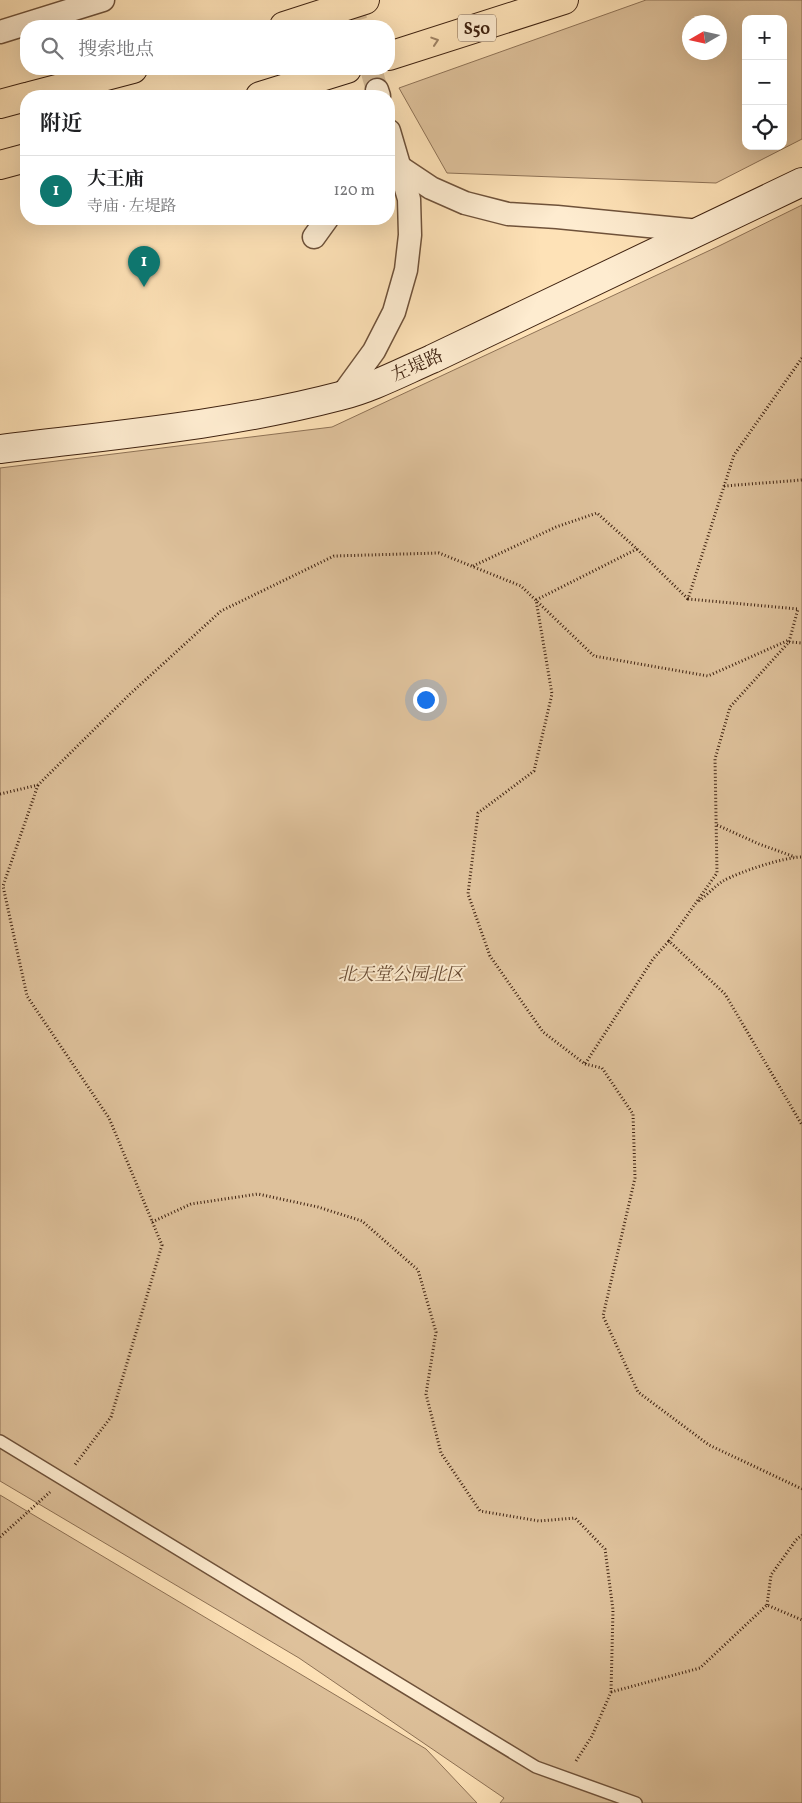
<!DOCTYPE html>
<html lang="zh">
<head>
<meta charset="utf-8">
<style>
  body { margin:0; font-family:Vollkorn,"Noto Serif SC",serif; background:#f6f6f6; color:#202124 }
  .controls { position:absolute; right:15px; top:15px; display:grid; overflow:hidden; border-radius:10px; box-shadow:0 5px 20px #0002 }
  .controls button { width:45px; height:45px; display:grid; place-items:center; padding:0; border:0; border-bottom:1px solid #e0e0e0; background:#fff; color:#202124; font:25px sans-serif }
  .compass { position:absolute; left:682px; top:15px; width:45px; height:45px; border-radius:50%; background:#fff; box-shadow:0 5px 20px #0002; rotate:261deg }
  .you { position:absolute; left:425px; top:699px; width:18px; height:18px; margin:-12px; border:4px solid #fff; border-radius:50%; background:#1a73e8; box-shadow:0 0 0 8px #1a73e833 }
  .badge { display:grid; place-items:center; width:32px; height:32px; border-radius:50%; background:#0f766e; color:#fff; font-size:16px; font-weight:700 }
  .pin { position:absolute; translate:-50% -41px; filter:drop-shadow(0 1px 2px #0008) }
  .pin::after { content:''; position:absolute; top:26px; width:18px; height:15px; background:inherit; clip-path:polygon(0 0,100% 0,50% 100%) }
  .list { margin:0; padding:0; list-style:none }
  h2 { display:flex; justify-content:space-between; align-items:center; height:65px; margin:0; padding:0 20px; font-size:21px }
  h2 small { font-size:16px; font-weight:400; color:#757577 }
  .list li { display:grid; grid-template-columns:32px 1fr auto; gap:15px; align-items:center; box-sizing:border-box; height:70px; padding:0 20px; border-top:1px solid #e0e0e0 }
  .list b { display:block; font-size:19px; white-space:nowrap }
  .list p { margin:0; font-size:16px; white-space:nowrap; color:#757577 }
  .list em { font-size:16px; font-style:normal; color:#757577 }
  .icon { flex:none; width:28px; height:28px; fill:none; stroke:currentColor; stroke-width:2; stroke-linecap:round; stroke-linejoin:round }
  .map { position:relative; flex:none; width:802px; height:1803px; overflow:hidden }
  .search { position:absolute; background:#fff; box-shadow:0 5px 20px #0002; left:20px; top:20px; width:375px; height:55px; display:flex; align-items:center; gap:12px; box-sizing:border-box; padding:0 18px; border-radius:20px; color:#757577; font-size:19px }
  .panel { position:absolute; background:#fff; box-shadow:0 5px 20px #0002; left:20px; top:90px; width:375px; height:135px; border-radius:20px }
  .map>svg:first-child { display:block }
</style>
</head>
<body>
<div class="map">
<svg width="802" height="1803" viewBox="0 0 802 1803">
  <rect width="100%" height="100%" fill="#fee2b7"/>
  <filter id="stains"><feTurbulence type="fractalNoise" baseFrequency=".004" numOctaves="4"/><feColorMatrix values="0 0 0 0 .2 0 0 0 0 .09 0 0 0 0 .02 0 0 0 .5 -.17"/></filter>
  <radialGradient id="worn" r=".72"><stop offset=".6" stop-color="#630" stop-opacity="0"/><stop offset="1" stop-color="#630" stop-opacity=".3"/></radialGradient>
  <!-- green -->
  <g fill="#dec19b" stroke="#8e7256" fill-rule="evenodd">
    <path d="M 646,0 L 802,0 L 802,139 L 716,183 L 447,173 L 399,88 ZM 746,19 L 783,19 L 783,146 L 746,146 ZM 720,22 L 720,52 L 690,52 L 690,22 Z"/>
    <polygon points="802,205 802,1803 500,1803 504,1798 299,1658 0,1481 0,468 332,427 719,246"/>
    <polygon points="0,1495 426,1749 477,1803 0,1803"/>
  </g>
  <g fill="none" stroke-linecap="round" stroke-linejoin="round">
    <!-- street-tunnel -->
    <g stroke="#d8bc96" stroke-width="22" stroke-dasharray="22 11" stroke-linecap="butt">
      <polyline points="350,0 358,26"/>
      <polyline points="371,69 377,90"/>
    </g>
    <!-- lane casing -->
    <g stroke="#6f523a" stroke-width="14">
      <polyline id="lane" points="0,1441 536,1767 636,1803"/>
    </g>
    <!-- street casing -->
    <g stroke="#6f523a" stroke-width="25">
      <g id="street">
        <polyline points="0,32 103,0"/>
        <polyline points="377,90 379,96"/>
        <polyline points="398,166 431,188 465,203 508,214 557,217 699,231"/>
        <polyline points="314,237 327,219"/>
        <polyline points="342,395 374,351 394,312 406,270 410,235 409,199 389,131"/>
      </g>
    </g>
    <!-- secondary casing -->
    <g stroke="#3f2210" stroke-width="30">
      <path id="secondary" d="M 0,449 C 114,435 229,425 340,396 C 372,388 402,372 432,359 L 802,182"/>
    </g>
    <!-- highway casing -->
    <g stroke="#3f2210" stroke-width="30">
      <g id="highway">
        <polyline points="284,26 365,0"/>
        <polyline points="389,56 564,0"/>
        <polyline points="30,96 133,69"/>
        <polyline points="260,96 347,69"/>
        <polyline points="0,104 26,97"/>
        <polyline points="0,165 26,158"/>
      </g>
    </g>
    <!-- path -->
    <g stroke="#3f2210" stroke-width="3" stroke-dasharray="1 2.5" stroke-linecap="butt">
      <polyline points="802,358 734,455 688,599 798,609 789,642 730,707 715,759 717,873 669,941 725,994 802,1125"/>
      <polyline points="724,486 802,480"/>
      <polyline points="637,549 536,600 552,694 534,771 478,813 468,894 490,956 543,1032 585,1064 653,959 669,941"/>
      <polyline points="473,566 556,527 597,513 637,549 688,599"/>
      <polyline points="789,642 802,643"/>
      <polyline points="38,785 3,886 27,996 109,1118 162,1245 111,1417 74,1466"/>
      <polyline points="0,794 38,785 130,694 221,611 334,556 439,553 521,586 594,656 708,676 789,640"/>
      <polyline points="717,825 759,844 795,857"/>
      <path d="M 699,901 C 707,895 715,886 723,881 C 739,872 784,857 802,857"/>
      <polyline points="585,1064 602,1068 633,1114 635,1178 603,1316 638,1392 709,1445 802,1489"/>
      <polyline points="152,1222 191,1204 258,1194 318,1207 362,1221 418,1270 436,1332 426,1394 441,1453 480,1511 539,1521 575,1518 605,1549 613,1610 611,1692 592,1736 576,1761"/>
      <polyline points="0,1537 50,1492"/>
      <polyline points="767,1605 771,1575 796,1540 802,1535"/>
      <polyline points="611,1692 700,1668 767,1605 802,1620"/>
    </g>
    <!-- lane -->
    <use href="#lane" stroke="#feecd0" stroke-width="11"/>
    <!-- street -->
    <use href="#street" stroke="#feecd0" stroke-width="22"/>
    <!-- secondary -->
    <use href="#secondary" stroke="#feecd0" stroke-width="28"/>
    <!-- highway -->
    <use href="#highway" stroke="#fee2b7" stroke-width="28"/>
  </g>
  <!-- one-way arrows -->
  <defs><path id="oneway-chevron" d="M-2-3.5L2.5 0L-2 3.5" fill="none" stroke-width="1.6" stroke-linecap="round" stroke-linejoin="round" transform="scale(1.25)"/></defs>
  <use stroke="#9e8264" href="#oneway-chevron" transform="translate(435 41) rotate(-18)"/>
  <g text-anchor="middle" stroke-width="4" stroke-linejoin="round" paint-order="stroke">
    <!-- shield labels -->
    <rect fill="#feecd0" stroke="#785f4a" stroke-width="1" x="458" y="14.5" width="38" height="27" rx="4"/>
    <g font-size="16" font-weight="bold" fill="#3f2210">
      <text x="477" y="34">S50</text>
    </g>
    <!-- street labels -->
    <g font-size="18" fill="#3f2210" stroke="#feecd0">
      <text transform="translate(417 365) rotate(-24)" y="6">左堤路</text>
    </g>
    <!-- park labels -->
    <g font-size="18" font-style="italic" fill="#674a33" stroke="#feecd0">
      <text x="401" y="980">北天堂公园北区</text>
    </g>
  </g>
  <rect width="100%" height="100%" filter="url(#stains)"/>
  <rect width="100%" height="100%" fill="url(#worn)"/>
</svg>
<div class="controls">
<button>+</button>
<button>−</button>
<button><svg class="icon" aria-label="locate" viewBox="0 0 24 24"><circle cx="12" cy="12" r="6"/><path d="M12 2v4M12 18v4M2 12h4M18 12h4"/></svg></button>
</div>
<svg class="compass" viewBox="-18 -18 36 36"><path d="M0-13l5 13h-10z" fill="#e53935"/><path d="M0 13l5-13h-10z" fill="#757577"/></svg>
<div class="you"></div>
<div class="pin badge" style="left:144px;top:287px">1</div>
<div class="search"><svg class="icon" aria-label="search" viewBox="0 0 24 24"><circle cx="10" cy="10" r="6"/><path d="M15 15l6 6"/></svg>搜索地点</div>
<section class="panel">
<h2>附近<small></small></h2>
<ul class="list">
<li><span class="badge">1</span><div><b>大王庙</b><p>寺庙 · 左堤路</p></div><em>120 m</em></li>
</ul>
</section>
</div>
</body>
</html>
